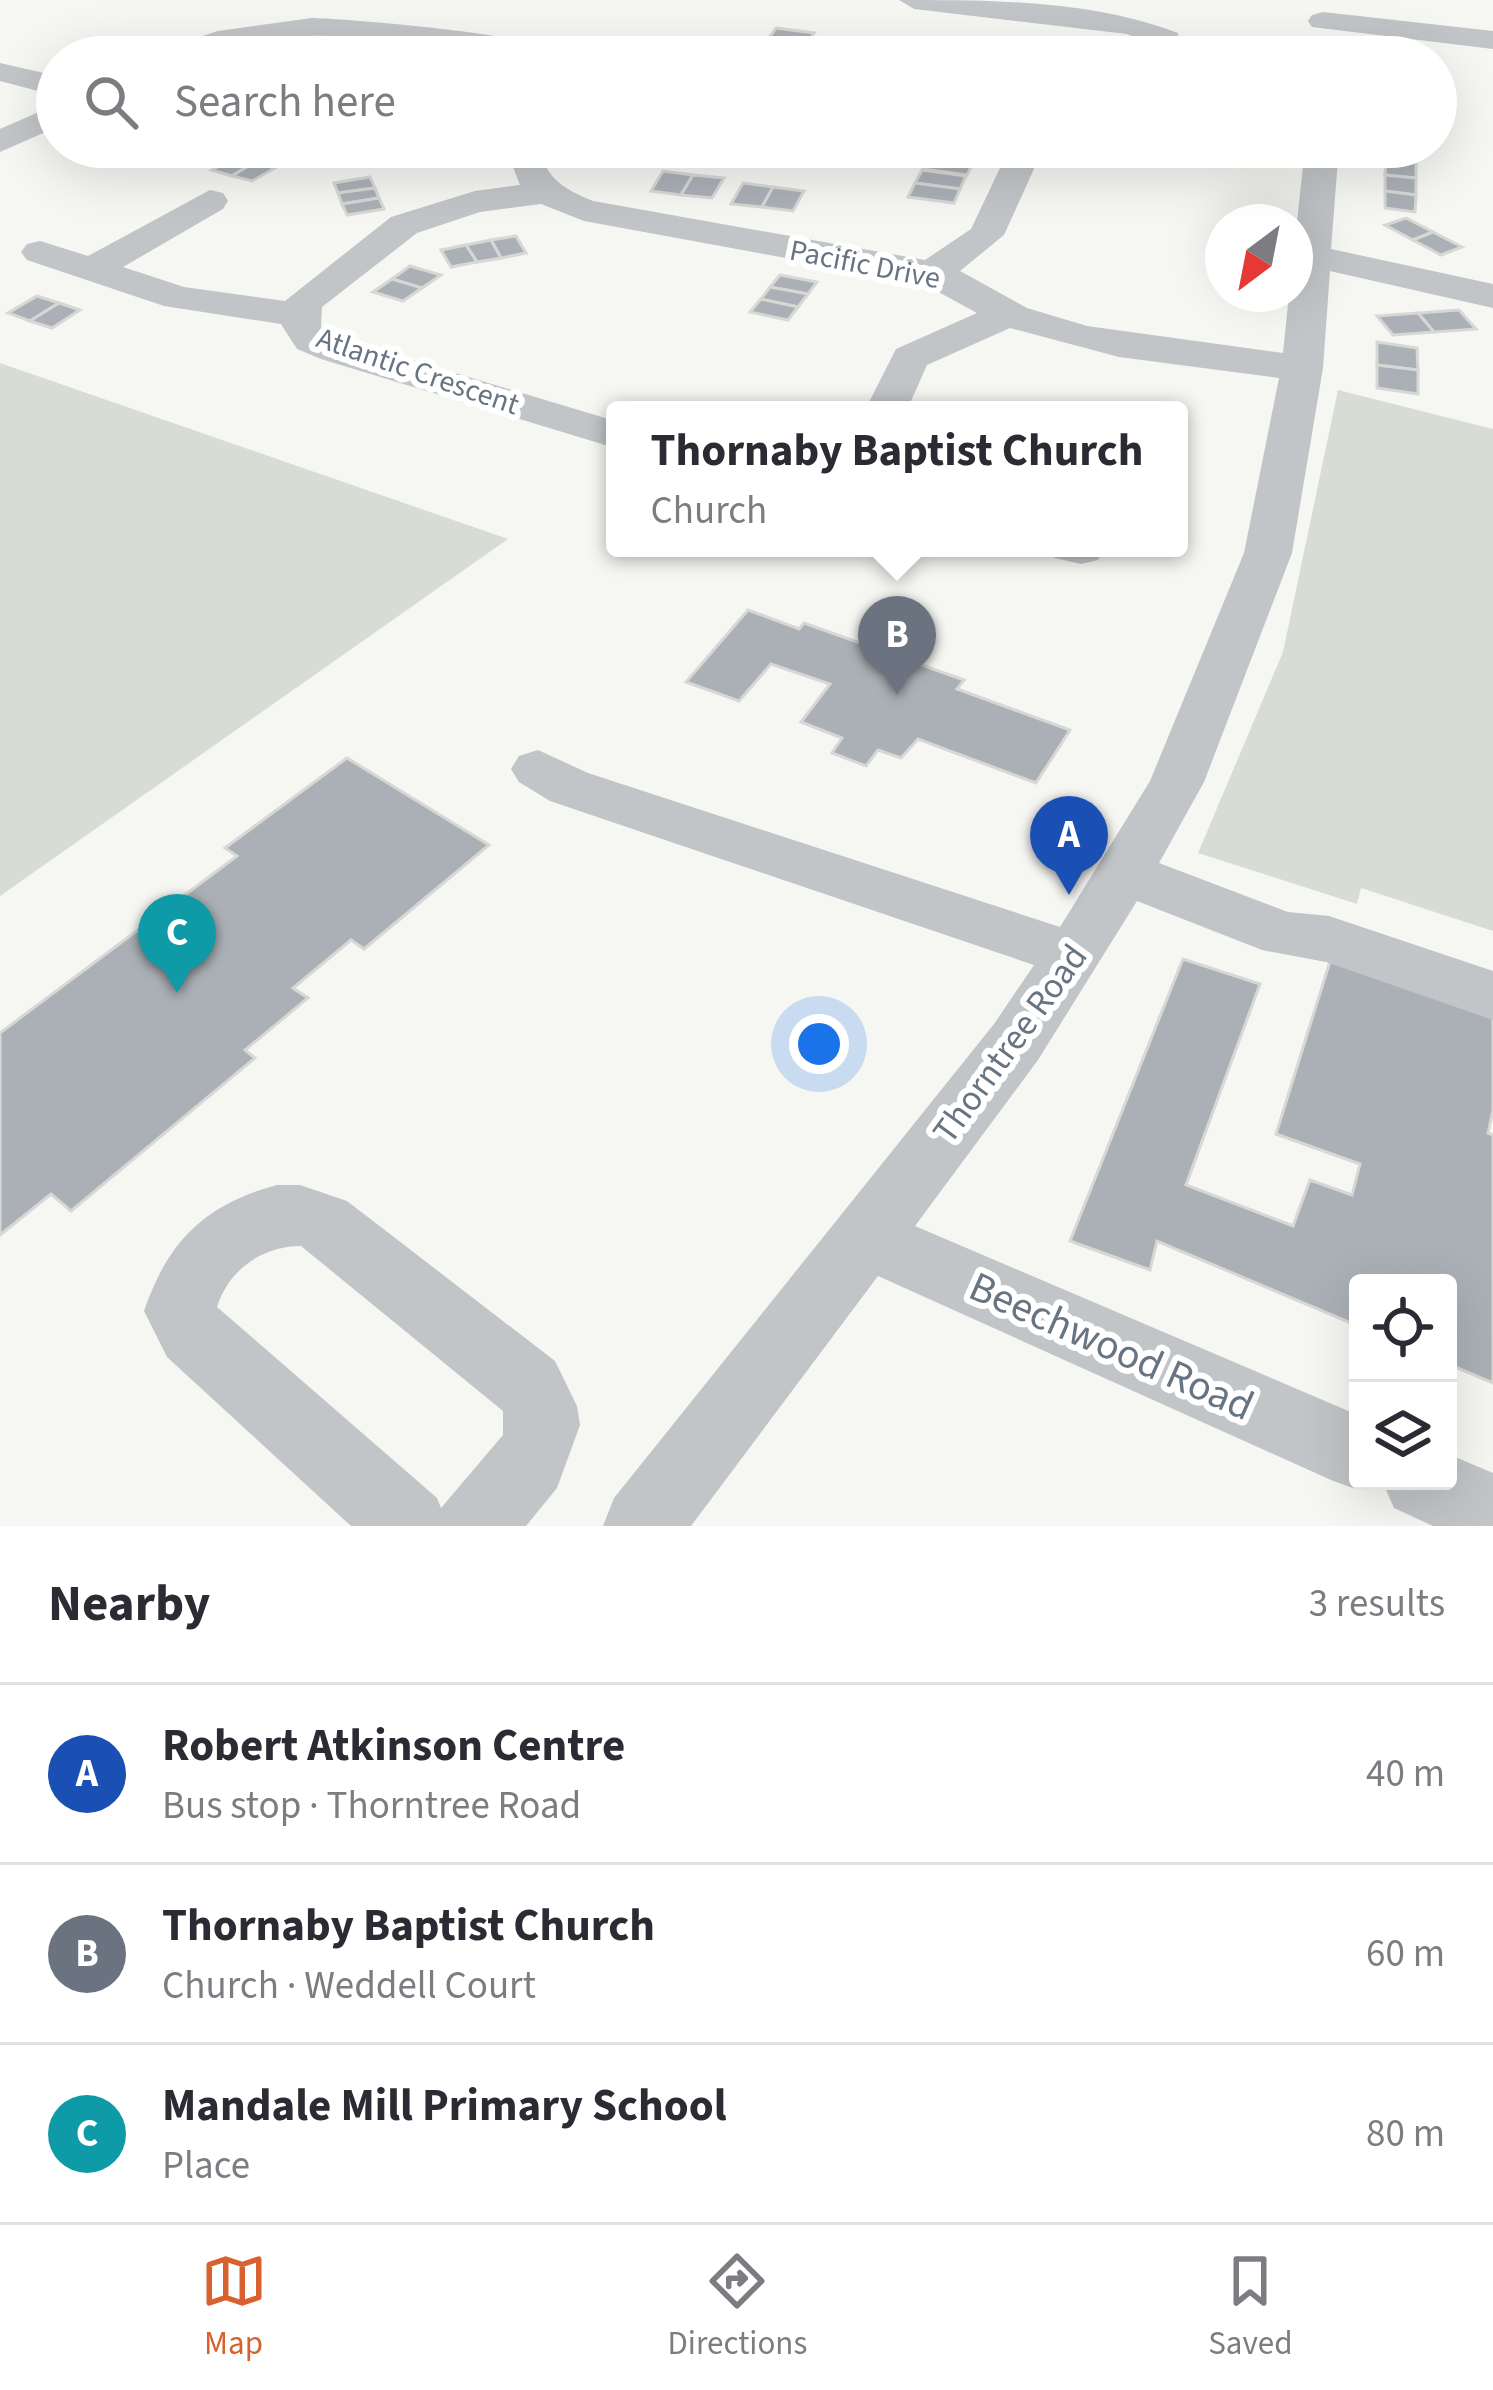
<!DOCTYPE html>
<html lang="en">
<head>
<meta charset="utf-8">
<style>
  body { margin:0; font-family:"Source Sans 3",sans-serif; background:#f2f2f3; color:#2b2b33 }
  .controls { position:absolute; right:36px; bottom:36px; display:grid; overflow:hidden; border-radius:12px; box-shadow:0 12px 48px #0002 }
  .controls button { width:108px; height:108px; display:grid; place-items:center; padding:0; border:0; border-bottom:3px solid #e1e1e2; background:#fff; color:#2b2b33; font:60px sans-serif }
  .compass { position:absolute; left:1205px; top:204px; width:108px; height:108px; border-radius:50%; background:#fff; box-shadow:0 12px 48px #0002; rotate:212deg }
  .you { position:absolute; left:819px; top:1044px; width:42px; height:42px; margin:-30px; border:9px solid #fff; border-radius:50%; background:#1a73e8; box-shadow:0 0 0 18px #1a73e833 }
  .badge { display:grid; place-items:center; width:78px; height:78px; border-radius:50%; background:#d96130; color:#fff; font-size:39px; font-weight:700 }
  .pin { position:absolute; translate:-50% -99px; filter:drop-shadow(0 3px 6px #0008) }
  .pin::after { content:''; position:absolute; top:63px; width:42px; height:36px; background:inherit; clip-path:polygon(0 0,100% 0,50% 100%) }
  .popup { position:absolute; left:606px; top:401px; width:582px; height:156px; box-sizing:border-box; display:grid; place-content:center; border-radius:12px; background:#fff; filter:drop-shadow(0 3px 9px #0005); font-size:39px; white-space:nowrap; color:#7c7c81 }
  .popup b { font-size:45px; color:#2b2b33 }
  .popup::after { content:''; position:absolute; left:50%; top:100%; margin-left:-24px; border:24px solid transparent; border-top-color:#fff }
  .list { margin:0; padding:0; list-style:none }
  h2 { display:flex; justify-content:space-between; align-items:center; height:156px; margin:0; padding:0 48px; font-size:51px }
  h2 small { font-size:39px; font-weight:400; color:#7c7c81 }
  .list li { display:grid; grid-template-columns:78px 1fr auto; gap:36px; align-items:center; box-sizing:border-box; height:180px; padding:0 48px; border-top:3px solid #e1e1e2 }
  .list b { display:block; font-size:45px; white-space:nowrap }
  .list p { margin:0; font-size:39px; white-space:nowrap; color:#7c7c81 }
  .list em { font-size:39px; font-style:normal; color:#7c7c81 }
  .icon { flex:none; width:66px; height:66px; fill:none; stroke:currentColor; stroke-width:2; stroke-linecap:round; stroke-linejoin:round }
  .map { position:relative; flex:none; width:1493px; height:1526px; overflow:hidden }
  .search { position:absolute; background:#fff; box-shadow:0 12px 48px #0002; left:36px; right:36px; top:36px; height:132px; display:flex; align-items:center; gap:30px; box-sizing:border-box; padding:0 42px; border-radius:66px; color:#7c7c81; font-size:45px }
  .sheet { height:696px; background:#fff }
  nav { display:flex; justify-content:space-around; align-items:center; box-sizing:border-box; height:168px; border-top:3px solid #e1e1e2; background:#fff; font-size:33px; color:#7c7c81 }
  nav a { display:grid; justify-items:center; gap:6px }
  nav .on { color:#d96130 }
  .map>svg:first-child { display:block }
</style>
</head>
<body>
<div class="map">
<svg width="1493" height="1526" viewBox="0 0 1493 1526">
  <rect width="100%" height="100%" fill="#f6f6f3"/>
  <!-- green -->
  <g fill="#d7ddd4">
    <polygon points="0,363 508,539 0,896"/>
    <polygon points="1338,390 1493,429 1493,931 1361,888 1357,904 1198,853 1283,652"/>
  </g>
  <!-- building -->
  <g fill="#aab0b6" stroke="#d7d7d5" stroke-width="3">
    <polygon points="776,28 814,33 807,43 768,39"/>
    <polygon points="768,39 807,43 799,54 761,49"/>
    <polygon points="200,147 223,147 227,148 204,161 184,156"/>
    <polygon points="934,147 966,147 979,149 974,161 929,156"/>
    <polygon points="1386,147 1415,147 1416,162 1386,159"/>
    <polygon points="929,156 974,161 967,175 923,169"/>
    <polygon points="235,157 255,162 232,176 212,170"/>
    <polygon points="1386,159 1416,162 1416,178 1385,175"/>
    <polygon points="255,162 275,168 252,181 232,176"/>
    <polygon points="922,170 966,176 960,189 915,183"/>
    <polygon points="663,171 693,175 681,195 651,191"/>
    <polygon points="693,175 724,178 712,198 681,195"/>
    <polygon points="1385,175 1416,178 1416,195 1385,191"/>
    <polygon points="370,177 375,188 338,193 334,183"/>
    <polygon points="743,183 773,187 762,207 731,204"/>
    <polygon points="915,183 960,189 954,203 908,197"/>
    <polygon points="773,187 804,191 793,211 762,207"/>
    <polygon points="375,188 379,198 342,204 338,193"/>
    <polygon points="1385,191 1416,195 1415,212 1385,208"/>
    <polygon points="379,198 384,209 347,215 342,204"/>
    <polygon points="1406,218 1433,232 1413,240 1385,225"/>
    <polygon points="1433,232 1462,247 1441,255 1413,240"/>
    <polygon points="516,236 526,253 501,258 491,240"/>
    <polygon points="491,240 501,258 477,262 466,245"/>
    <polygon points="466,245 477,262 451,267 441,250"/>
    <polygon points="410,266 441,275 422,288 392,279"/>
    <polygon points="780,275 817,282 808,294 770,287"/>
    <polygon points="392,279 422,288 403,301 373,292"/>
    <polygon points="770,287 808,294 798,307 761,299"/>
    <polygon points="37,296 59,303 30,321 8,313"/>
    <polygon points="761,299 798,307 788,320 750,312"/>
    <polygon points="59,303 80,310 52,328 30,321"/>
    <polygon points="1459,310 1476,329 1434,332 1418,313"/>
    <polygon points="1418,313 1434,332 1393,335 1377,316"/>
    <polygon points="1377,342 1417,348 1418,370 1377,365"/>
    <polygon points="1377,365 1418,370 1418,394 1377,388"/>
    <polygon points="748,610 799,629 804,623 964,680 957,689 1070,730 1036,783 918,739 901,758 878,750 866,766 832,753 842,738 801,722 830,684 771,664 739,701 686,682"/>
    <polygon points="347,758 489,845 364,949 351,940 293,988 308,998 245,1050 255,1058 71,1211 51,1194 0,1235 0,1033 237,856 225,848"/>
    <polygon points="1332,955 1493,1009 1493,1110 1488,1133 1493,1135 1493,1383 1448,1364 1448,1283 1358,1283 1358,1326 1157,1241 1150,1270 1070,1241 1183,959 1260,984 1186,1185 1293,1226 1310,1180 1352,1195 1360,1164 1276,1134"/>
  </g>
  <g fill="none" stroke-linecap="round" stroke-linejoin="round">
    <!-- minor -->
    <g fill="#c1c5c8" fill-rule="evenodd">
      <path d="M 899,0 C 991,0 1091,0 1178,33 L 1182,57 L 1150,57 L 1151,44 L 1127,34 L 914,9 Z"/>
      <polygon points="1323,12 1493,31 1493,49 1312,27 1308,21 1312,15"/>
      <path d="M 312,18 C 351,19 550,35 569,57 C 544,57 518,59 494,57 C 432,50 373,34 310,36 C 256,38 208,57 154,57 L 159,50 L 218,31 Z"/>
      <polygon points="0,63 57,76 57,96 0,81"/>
      <polygon points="57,104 57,127 0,152 0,129"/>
      <path d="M 505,147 L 539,147 C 546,179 564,189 593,201 L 925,260 L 971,229 L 1010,147 L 1044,147 L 1004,235 L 960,271 L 1027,308 L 1087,326 L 1283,353 L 1289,294 L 1295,294 L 1295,240 L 1305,147 L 1339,147 L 1331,249 L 1493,284 L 1493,308 L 1330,271 L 1323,368 L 1292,553 L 1204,782 L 1159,863 L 1288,912 L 1329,916 L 1493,971 L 1493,1020 L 1326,962 L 1262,950 L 1137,901 L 1038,1060 L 915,1226 L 1358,1415 L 1358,1481 L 1381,1481 L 1358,1490 L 1331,1480 L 878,1276 L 691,1526 L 603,1526 L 614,1498 L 994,1024 L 1034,965 L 550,801 L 519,782 L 511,769 L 519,756 L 538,750 L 588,773 L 1060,927 L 1150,781 L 1244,553 L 1279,378 L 1119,357 L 1010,328 L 927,365 L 907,410 L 865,410 L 896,349 L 977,313 L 922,283 L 584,221 L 541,204 L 480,212 L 417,233 L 322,307 L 321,327 L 349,341 L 615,421 L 615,448 L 321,359 L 297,349 L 281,324 L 164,306 L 27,260 L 21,252 L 27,244 L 40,241 L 88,256 L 210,190 L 223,193 L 228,201 L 223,209 L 123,267 L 184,287 L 285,301 L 391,217 L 475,191 L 520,185 Z"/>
      <polygon points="1048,548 1103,548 1105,550 1098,560 1081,564 1055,558"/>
      <path d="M 277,1185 L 300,1185 L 347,1201 L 555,1361 L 577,1406 L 580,1425 L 557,1488 L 526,1526 L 351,1526 L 167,1357 L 144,1311 C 168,1241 205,1204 277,1185 ZM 301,1246 L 503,1411 L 503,1435 L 441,1508 L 437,1498 L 217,1307 C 229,1269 263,1246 301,1246 Z"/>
      <polygon points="1448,1454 1493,1473 1493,1526 1433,1526 1394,1508 1382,1481 1448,1481"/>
    </g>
  </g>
  <g text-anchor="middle" stroke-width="12" stroke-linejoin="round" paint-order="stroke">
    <!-- far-street labels -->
    <g font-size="30" fill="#677482" stroke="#fff">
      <text transform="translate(865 264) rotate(11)" y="10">Pacific Drive</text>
      <text transform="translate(418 371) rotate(19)" y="10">Atlantic Crescent</text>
    </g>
    <!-- street labels -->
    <g font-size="36" fill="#677482" stroke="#fff">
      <text transform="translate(1009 1043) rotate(-54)" y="13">Thorntree Road</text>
    </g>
    <!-- near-street labels -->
    <g font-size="42" fill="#677482" stroke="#fff">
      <text transform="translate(1112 1345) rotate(24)" y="15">Beechwood Road</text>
    </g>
  </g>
</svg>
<div class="controls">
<button><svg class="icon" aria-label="locate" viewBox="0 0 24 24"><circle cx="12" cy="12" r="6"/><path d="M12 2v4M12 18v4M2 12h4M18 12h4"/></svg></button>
<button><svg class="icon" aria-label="layers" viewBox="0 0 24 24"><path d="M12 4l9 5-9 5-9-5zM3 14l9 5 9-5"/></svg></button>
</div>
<svg class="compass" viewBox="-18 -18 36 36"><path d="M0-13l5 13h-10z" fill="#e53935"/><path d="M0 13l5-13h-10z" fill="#7c7c81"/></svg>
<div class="you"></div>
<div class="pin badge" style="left:1069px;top:895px;background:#1a4fb4">A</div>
<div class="pin badge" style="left:897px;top:695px;background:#6b7280">B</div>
<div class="popup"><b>Thornaby Baptist Church</b>Church</div>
<div class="pin badge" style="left:177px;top:993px;background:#0f9aa8">C</div>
<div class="search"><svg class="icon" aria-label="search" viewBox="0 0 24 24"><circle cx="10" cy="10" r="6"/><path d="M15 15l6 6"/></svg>Search here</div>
</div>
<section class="sheet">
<h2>Nearby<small>3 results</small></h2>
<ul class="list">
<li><span class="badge" style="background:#1a4fb4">A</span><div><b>Robert Atkinson Centre</b><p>Bus stop · Thorntree Road</p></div><em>40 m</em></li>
<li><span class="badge" style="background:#6b7280">B</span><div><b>Thornaby Baptist Church</b><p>Church · Weddell Court</p></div><em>60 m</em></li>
<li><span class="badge" style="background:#0f9aa8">C</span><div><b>Mandale Mill Primary School</b><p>Place</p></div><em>80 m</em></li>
</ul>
</section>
<nav>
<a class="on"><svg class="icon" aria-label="map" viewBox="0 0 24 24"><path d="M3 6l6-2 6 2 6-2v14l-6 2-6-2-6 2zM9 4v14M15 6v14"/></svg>Map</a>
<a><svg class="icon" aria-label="directions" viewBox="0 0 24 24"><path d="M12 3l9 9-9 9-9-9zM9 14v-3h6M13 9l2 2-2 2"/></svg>Directions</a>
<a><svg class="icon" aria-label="saved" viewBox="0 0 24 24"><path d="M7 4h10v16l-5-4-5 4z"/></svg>Saved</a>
</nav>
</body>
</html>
